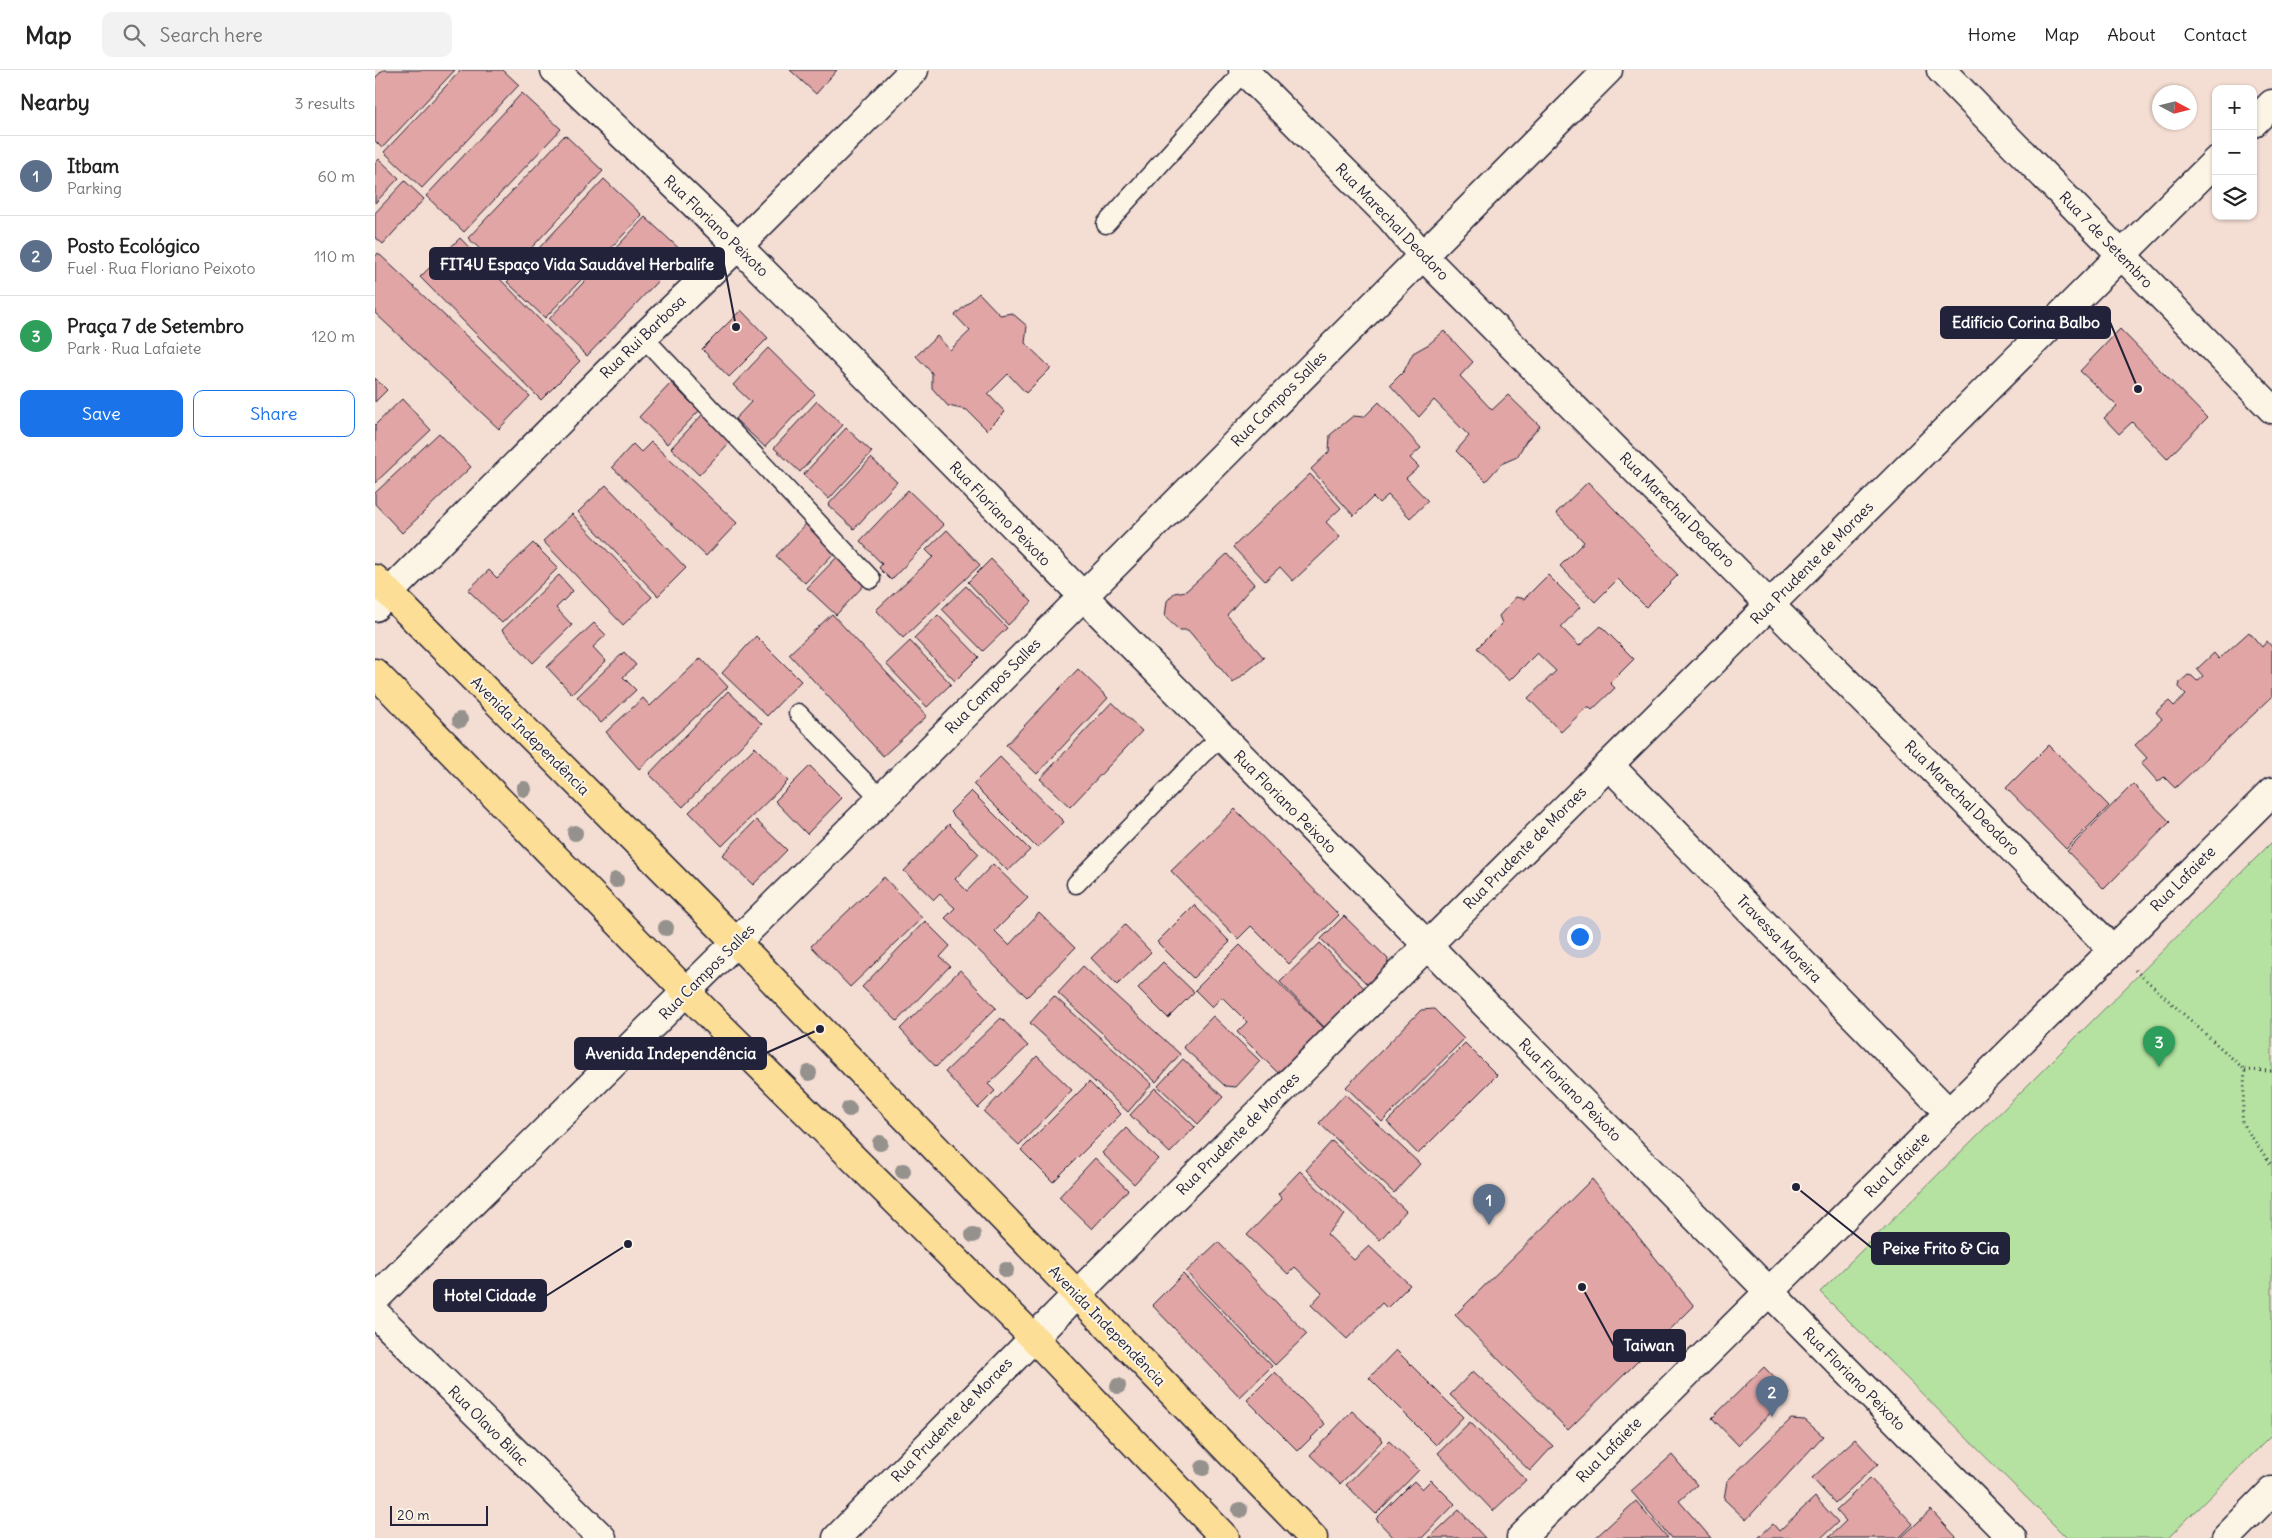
<!DOCTYPE html>
<html lang="en">
<head>
<meta charset="utf-8">
<style>
  body { margin:0; font-family:Delius,sans-serif; background:#f2f2f2; color:#222 }
  .controls { position:absolute; right:15px; top:15px; display:grid; overflow:hidden; border-radius:10px; box-shadow:0 1px 4px #0004 }
  .controls button { width:45px; height:45px; display:grid; place-items:center; padding:0; border:0; border-bottom:1px solid #e0e0e0; background:#fff; color:#222; font:25px sans-serif }
  .compass { position:absolute; left:1777px; top:15px; width:45px; height:45px; border-radius:50%; background:#fff; box-shadow:0 1px 4px #0004; rotate:97deg }
  .scale { position:absolute; left:15px; bottom:12px; width:98px; box-sizing:border-box; padding-left:5px; border:2px solid #22223b; border-top:0; font-size:14px; line-height:18px; white-space:nowrap; color:#22223b; -webkit-text-stroke:4px #fcf5e5; paint-order:stroke }
  .you { position:absolute; left:1204px; top:866px; width:18px; height:18px; margin:-12px; border:4px solid #fff; border-radius:50%; background:#1a73e8; box-shadow:0 0 0 8px #1a73e833 }
  .badge { display:grid; place-items:center; width:32px; height:32px; border-radius:50%; background:#1a73e8; color:#fff; font-size:16px; font-weight:700 }
  .pin { position:absolute; translate:-50% -41px; filter:drop-shadow(0 1px 2px #0008) }
  .pin::after { content:''; position:absolute; top:26px; width:18px; height:15px; background:inherit; clip-path:polygon(0 0,100% 0,50% 100%) }
  .list { margin:0; padding:0; list-style:none }
  h2 { display:flex; justify-content:space-between; align-items:center; height:65px; margin:0; padding:0 20px; font-size:21px }
  h2 small { font-size:16px; font-weight:400; color:#767676 }
  .list li { display:grid; grid-template-columns:32px 1fr auto; gap:15px; align-items:center; box-sizing:border-box; height:80px; padding:0 20px; border-top:1px solid #e0e0e0 }
  .list b { display:block; font-size:19px; white-space:nowrap }
  .list p { margin:0; font-size:16px; white-space:nowrap; color:#767676 }
  .list em { font-size:16px; font-style:normal; color:#767676 }
  .actions { display:flex; gap:10px; padding:15px 20px }
  .actions a { flex:1; padding:11px 0; border:1px solid #1a73e8; border-radius:10px; text-align:center; font-size:18px; color:#1a73e8 }
  .actions .main { background:#1a73e8; color:#fff }
  .icon { flex:none; width:28px; height:28px; fill:none; stroke:currentColor; stroke-width:2; stroke-linecap:round; stroke-linejoin:round }
  .map { position:relative; flex:none; width:1897px; height:1468px; overflow:hidden }
  header { display:flex; align-items:center; gap:30px; box-sizing:border-box; height:70px; padding:0 25px; background:#fff; border-bottom:1px solid #e0e0e0 }
  header strong { font-size:24px }
  nav { display:flex; gap:28px; margin-inline-start:auto; font-size:18px }
  .search { width:350px; height:45px; background:#f2f2f2; display:flex; align-items:center; gap:12px; box-sizing:border-box; padding:0 18px; border-radius:10px; color:#767676; font-size:19px }
  main { display:flex }
  aside { flex:1; background:#fff }
  .map>svg:first-child { display:block }
</style>
</head>
<body>
<header>
<strong>Map</strong>
<div class="search"><svg class="icon" aria-label="search" viewBox="0 0 24 24"><circle cx="10" cy="10" r="6"/><path d="M15 15l6 6"/></svg>Search here</div>
<nav><a>Home</a><a>Map</a><a>About</a><a>Contact</a></nav>
</header>
<main>
<aside>
<h2>Nearby<small>3 results</small></h2>
<ul class="list">
<li><span class="badge" style="background:#5c6f8a">1</span><div><b>Itbam</b><p>Parking</p></div><em>60 m</em></li>
<li><span class="badge" style="background:#5c6f8a">2</span><div><b>Posto Ecológico</b><p>Fuel · Rua Floriano Peixoto</p></div><em>110 m</em></li>
<li><span class="badge" style="background:#2e9e5b">3</span><div><b>Praça 7 de Setembro</b><p>Park · Rua Lafaiete</p></div><em>120 m</em></li>
</ul>
<div class="actions"><a class="main">Save</a><a>Share</a></div>
</aside>
<div class="map">
<svg width="1897" height="1468" viewBox="0 0 1897 1468">
  <rect width="100%" height="100%" fill="#f4ddd2"/>
  <filter id="ink" filterUnits="userSpaceOnUse"><feTurbulence type="fractalNoise" baseFrequency=".02" numOctaves="2"/><feDisplacementMap in="SourceGraphic" scale="10" xChannelSelector="R" yChannelSelector="G"/><feConvolveMatrix kernelMatrix="1 2 1 2 8 2 1 2 1" color-interpolation-filters="sRGB"/></filter>
  <g filter="url(#ink)">
    <!-- green -->
    <polygon fill="#b5e2a0" stroke="#6c826e" points="1897,772 1897,1365 1793,1468 1692,1468 1445,1222"/>
    <!-- building -->
    <g fill="#e0a5a4" stroke="#22223b">
      <polygon points="8,0 80,0 7,78 0,71 0,8"/>
      <polygon points="86,0 128,0 144,15 47,118 9,82"/>
      <polygon points="415,0 462,0 441,24"/>
      <polygon points="147,23 186,59 89,162 51,126"/>
      <polygon points="190,65 228,101 132,204 93,168"/>
      <polygon points="4,89 24,108 0,133 0,94"/>
      <polygon points="229,109 267,145 170,248 132,212"/>
      <polygon points="30,111 49,129 8,174 0,167 0,143"/>
      <polygon points="270,147 309,183 212,286 174,249"/>
      <polygon points="85,168 205,291 166,330 45,207"/>
      <polygon points="3,183 155,326 124,359 0,243 0,187"/>
      <polygon points="604,223 625,245 637,243 652,256 650,273 676,298 651,323 633,304 613,324 630,342 612,360 592,340 573,336 557,318 557,303 541,286 562,266 575,280 595,261 580,245"/>
      <polygon points="366,240 393,268 354,307 327,279"/>
      <polygon points="1745,259 1832,348 1792,389 1757,352 1744,364 1729,348 1742,336 1705,301"/>
      <polygon points="1069,261 1098,292 1085,306 1117,340 1133,325 1165,356 1151,371 1142,387 1126,394 1111,411 1081,381 1094,366 1059,330 1044,347 1015,315 1029,301 1038,283 1054,274"/>
      <polygon points="393,278 440,324 390,377 360,349 376,332 358,315"/>
      <polygon points="0,308 12,320 0,332"/>
      <polygon points="296,313 324,341 292,374 264,347"/>
      <polygon points="27,329 56,360 0,413 0,355"/>
      <polygon points="442,331 468,355 425,402 399,378"/>
      <polygon points="1004,332 1046,378 1035,388 1044,397 1031,408 1053,431 1035,448 1013,425 1004,433 998,427 979,446 936,399 954,382 955,365 978,346 989,347"/>
      <polygon points="328,344 356,371 324,405 296,378"/>
      <polygon points="471,358 497,382 454,429 428,405"/>
      <polygon points="64,363 96,397 27,463 0,434 0,423"/>
      <polygon points="276,372 362,453 331,486 237,397 258,374 266,382"/>
      <polygon points="496,388 522,412 479,459 453,435"/>
      <polygon points="935,404 966,438 951,452 965,467 918,511 905,497 890,511 858,477"/>
      <polygon points="1213,412 1303,505 1271,537 1243,509 1220,532 1185,496 1209,472 1181,443"/>
      <polygon points="231,415 311,498 283,526 203,442"/>
      <polygon points="533,420 569,455 516,510 504,498 507,494 485,471"/>
      <polygon points="197,444 277,527 248,555 168,471"/>
      <polygon points="433,452 462,480 430,513 401,486"/>
      <polygon points="572,460 605,495 528,568 501,540 558,487 551,480"/>
      <polygon points="158,473 183,498 127,553 93,520 114,500 122,508"/>
      <polygon points="465,484 493,511 461,545 432,518"/>
      <polygon points="852,484 879,514 852,545 889,588 858,613 813,560 804,560 790,547 792,531 799,523 811,521"/>
      <polygon points="616,489 657,532 633,555 593,512"/>
      <polygon points="184,505 198,521 181,538 197,555 158,593 127,560"/>
      <polygon points="1173,505 1205,537 1186,557 1204,576 1226,556 1259,589 1235,613 1240,618 1217,640 1213,636 1186,662 1153,628 1181,601 1162,583 1134,611 1102,578 1127,553 1124,546 1141,527 1149,529"/>
      <polygon points="591,516 632,558 608,581 567,539"/>
      <polygon points="457,544 552,646 508,686 414,584"/>
      <polygon points="563,545 604,587 580,611 539,568"/>
      <polygon points="219,553 231,565 218,577 231,591 197,624 172,597"/>
      <polygon points="1874,562 1887,577 1892,571 1897,577 1897,627 1800,718 1789,707 1783,712 1766,693 1772,688 1760,675 1787,649 1781,642 1794,631 1799,636 1811,625 1804,618 1805,612 1813,605 1817,606 1822,611 1828,606 1822,599 1839,583 1844,589"/>
      <polygon points="381,566 426,611 392,646 347,603"/>
      <polygon points="535,571 576,614 552,637 511,594"/>
      <polygon points="249,582 261,595 248,607 261,620 226,653 202,627"/>
      <polygon points="326,588 353,617 264,699 231,662 268,628 275,636"/>
      <polygon points="703,599 733,628 662,704 631,675"/>
      <polygon points="353,621 387,654 308,737 274,704"/>
      <polygon points="737,632 767,661 695,737 665,709"/>
      <polygon points="1674,675 1734,736 1691,779 1631,718"/>
      <polygon points="380,677 413,711 347,776 314,742"/>
      <polygon points="625,687 689,752 662,778 598,714"/>
      <polygon points="435,696 467,728 432,764 400,731"/>
      <polygon points="1758,714 1795,752 1729,819 1692,781"/>
      <polygon points="596,721 655,780 633,801 575,742"/>
      <polygon points="860,739 964,845 914,894 876,856 863,869 796,801"/>
      <polygon points="381,750 412,780 378,815 347,785"/>
      <polygon points="574,754 604,784 580,809 592,821 618,794 653,828 620,861 634,875 664,843 700,878 652,927 570,848 580,838 565,824 559,830 529,801"/>
      <polygon points="509,807 547,848 475,917 436,876"/>
      <polygon points="819,835 855,872 818,908 782,872"/>
      <polygon points="969,846 1013,889 1012,902 996,918 946,869"/>
      <polygon points="550,851 575,876 565,887 575,896 522,951 487,917"/>
      <polygon points="750,855 776,882 742,915 716,888"/>
      <polygon points="945,873 991,920 951,959 905,912"/>
      <polygon points="865,875 951,960 906,1006 862,962 872,952 847,927 837,937 820,920"/>
      <polygon points="788,892 819,922 793,948 763,918"/>
      <polygon points="708,896 805,984 781,1012 683,923"/>
      <polygon points="585,900 621,938 561,997 525,959"/>
      <polygon points="679,926 777,1014 753,1042 655,953"/>
      <polygon points="1059,939 1089,969 1007,1052 971,1017 1046,940"/>
      <polygon points="838,946 885,991 861,1017 850,1016 808,977"/>
      <polygon points="626,948 653,976 613,1014 620,1021 603,1038 570,1002"/>
      <polygon points="1090,973 1122,1005 1043,1084 1012,1052"/>
      <polygon points="662,986 697,1020 644,1075 609,1042"/>
      <polygon points="808,989 848,1027 823,1054 783,1016"/>
      <polygon points="714,1012 746,1044 678,1112 646,1080"/>
      <polygon points="780,1018 820,1057 795,1083 755,1045"/>
      <polygon points="970,1024 1045,1094 1019,1123 944,1053"/>
      <polygon points="751,1058 783,1089 759,1114 727,1083"/>
      <polygon points="957,1071 1031,1141 1005,1170 931,1100"/>
      <polygon points="720,1088 753,1120 717,1159 684,1127"/>
      <polygon points="925,1101 970,1145 952,1164 979,1190 994,1176 1035,1215 1012,1238 1007,1233 972,1269 936,1235 947,1223 920,1197 913,1204 872,1165 907,1129 903,1124"/>
      <polygon points="1217,1109 1319,1236 1193,1360 1080,1245"/>
      <polygon points="843,1172 932,1264 900,1295 811,1202"/>
      <polygon points="808,1204 897,1296 865,1327 777,1235"/>
      <polygon points="1021,1280 1088,1347 1061,1375 994,1308"/>
      <polygon points="1389,1297 1415,1324 1363,1375 1337,1348"/>
      <polygon points="1098,1301 1178,1376 1155,1401 1075,1325"/>
      <polygon points="900,1302 950,1354 923,1381 872,1330"/>
      <polygon points="977,1341 1008,1370 965,1414 935,1385"/>
      <polygon points="1416,1349 1430,1350 1448,1366 1371,1450 1349,1429 1352,1411"/>
      <polygon points="1095,1352 1151,1410 1118,1441 1063,1383"/>
      <polygon points="1480,1369 1503,1394 1460,1433 1437,1408"/>
      <polygon points="1014,1371 1044,1400 1001,1444 971,1415"/>
      <polygon points="1297,1385 1322,1415 1304,1431 1336,1468 1296,1468 1256,1421"/>
      <polygon points="1495,1408 1538,1454 1524,1468 1453,1468 1471,1451 1461,1440"/>
      <polygon points="1056,1410 1080,1434 1047,1468 1019,1468 1001,1449 1039,1411 1047,1419"/>
      <polygon points="1440,1427 1463,1452 1446,1468 1383,1468 1398,1454 1404,1461"/>
      <polygon points="1261,1431 1293,1468 1220,1468"/>
      <polygon points="1084,1440 1110,1468 1054,1468"/>
      <polygon points="1556,1440 1582,1468 1526,1468"/>
    </g>
    <g fill="none" stroke-linecap="round" stroke-linejoin="round">
      <!-- lane casing -->
      <g stroke="#22223b" stroke-width="21">
        <g id="lane">
          <polyline points="731,154 869,1"/>
          <polyline points="268,267 496,509"/>
          <polyline points="423,643 506,729"/>
          <polyline points="701,814 827,684 846,667"/>
        </g>
      </g>
      <!-- street casing -->
      <g stroke="#22223b" stroke-width="31">
        <g id="street">
          <polyline points="180,0 363,176 1637,1468"/>
          <polyline points="868,0 1015,147 1047,185 1737,879"/>
          <polyline points="1566,0 1897,339"/>
          <polyline points="1878,53 1897,34"/>
          <polyline points="0,537 268,267 363,176 539,0"/>
          <polyline points="1234,695 1574,1043"/>
          <polyline points="702,1224 1841,91"/>
          <polyline points="0,1229 506,729 1233,0"/>
          <polyline points="0,1243 227,1468"/>
          <polyline points="1146,1468 1897,722"/>
          <polyline points="1851,1468 1897,1421"/>
        </g>
      </g>
      <!-- secondary casing -->
      <g stroke="#22223b" stroke-width="31">
        <polyline id="secondary" points="462,1468 702,1224"/>
      </g>
      <!-- primary casing -->
      <g stroke="#22223b" stroke-width="31">
        <g id="primary">
          <polyline points="0,509 362,873 938,1468"/>
          <polyline points="0,603 330,941 658,1267 850,1468"/>
        </g>
      </g>
      <!-- path -->
      <g stroke="#22223b" stroke-width="3" stroke-dasharray="1 4" stroke-linecap="butt">
        <polyline points="1760,900 1870,1000 1867,1053 1897,1096"/>
        <polyline points="1870,1000 1897,1001"/>
      </g>
      <!-- lane -->
      <use href="#lane" stroke="#fcf5e5" stroke-width="18"/>
      <!-- street -->
      <use href="#street" stroke="#fcf5e5" stroke-width="28"/>
      <!-- secondary -->
      <use href="#secondary" stroke="#fcf5e5" stroke-width="28"/>
      <!-- primary -->
      <use href="#primary" stroke="#fdde96" stroke-width="28"/>
    </g>
    <!-- trees -->
    <g fill="#95918d">
      <circle cx="85" cy="650" r="8"/>
      <circle cx="149" cy="719" r="8"/>
      <circle cx="200" cy="763" r="8"/>
      <circle cx="241" cy="810" r="8"/>
      <circle cx="291" cy="858" r="8"/>
      <circle cx="434" cy="1003" r="8"/>
      <circle cx="474" cy="1039" r="8"/>
      <circle cx="505" cy="1073" r="8"/>
      <circle cx="528" cy="1101" r="8"/>
      <circle cx="598" cy="1165" r="8"/>
      <circle cx="631" cy="1200" r="8"/>
      <circle cx="743" cy="1316" r="8"/>
      <circle cx="828" cy="1398" r="8"/>
      <circle cx="865" cy="1440" r="8"/>
    </g>
  </g>
  <g text-anchor="middle" stroke-width="4" stroke-linejoin="round" paint-order="stroke">
    <!-- street labels -->
    <g font-size="15" fill="#22223b" stroke="#fcf5e5">
      <text transform="translate(1017 152) rotate(46)" y="5">Rua Marechal Deodoro</text>
      <text transform="translate(341 156) rotate(44)" y="5">Rua Floriano Peixoto</text>
      <text transform="translate(1731 170) rotate(46)" y="5">Rua 7 de Setembro</text>
      <text transform="translate(268 267) rotate(-44)" y="5">Rua Rui Barbosa</text>
      <text transform="translate(904 329) rotate(-45)" y="5">Rua Campos Salles</text>
      <text transform="translate(1302 440) rotate(45)" y="5">Rua Marechal Deodoro</text>
      <text transform="translate(625 444) rotate(46)" y="5">Rua Floriano Peixoto</text>
      <text transform="translate(1437 493) rotate(-45)" y="5">Rua Prudente de Moraes</text>
      <text transform="translate(618 616) rotate(-45)" y="5">Rua Campos Salles</text>
      <text transform="translate(155 666) rotate(45)" y="5">Avenida Independência</text>
      <text transform="translate(1587 728) rotate(45)" y="5">Rua Marechal Deodoro</text>
      <text transform="translate(910 732) rotate(45)" y="5">Rua Floriano Peixoto</text>
      <text transform="translate(1150 778) rotate(-45)" y="5">Rua Prudente de Moraes</text>
      <text transform="translate(1808 809) rotate(-45)" y="5">Rua Lafaiete</text>
      <text transform="translate(1404 869) rotate(46)" y="5">Travessa Moreira</text>
      <text transform="translate(332 902) rotate(-45)" y="5">Rua Campos Salles</text>
      <text transform="translate(1195 1020) rotate(45)" y="5">Rua Floriano Peixoto</text>
      <text transform="translate(863 1064) rotate(-45)" y="5">Rua Prudente de Moraes</text>
      <text transform="translate(1522 1095) rotate(-45)" y="5">Rua Lafaiete</text>
      <text transform="translate(732 1256) rotate(46)" y="5">Avenida Independência</text>
      <text transform="translate(1479 1309) rotate(45)" y="5">Rua Floriano Peixoto</text>
      <text transform="translate(577 1350) rotate(-46)" y="5">Rua Prudente de Moraes</text>
      <text transform="translate(113 1356) rotate(45)" y="5">Rua Olavo Bilac</text>
      <text transform="translate(1234 1380) rotate(-45)" y="5">Rua Lafaiete</text>
    </g>
  </g>
  <!-- callouts -->
  <path fill="none" stroke="#22223b" stroke-width="2" d="M361 257L349 194M1763 319L1735 252M445 959L391 983M1421 1117L1497 1178M253 1174L171 1226M1207 1217L1239 1276"/>
  <g fill="#22223b" stroke="#fcf5e5" stroke-width="2">
    <circle cx="361" cy="257" r="5"/>
    <circle cx="1763" cy="319" r="5"/>
    <circle cx="445" cy="959" r="5"/>
    <circle cx="1421" cy="1117" r="5"/>
    <circle cx="253" cy="1174" r="5"/>
    <circle cx="1207" cy="1217" r="5"/>
  </g>
  <g fill="#22223b" stroke="#22223b" stroke-width="2">
    <rect x="55" y="178" width="294" height="31" rx="5"/>
    <rect x="1566" y="237" width="169" height="31" rx="5"/>
    <rect x="200" y="968" width="191" height="31" rx="5"/>
    <rect x="1497" y="1163" width="137" height="31" rx="5"/>
    <rect x="59" y="1210" width="112" height="31" rx="5"/>
    <rect x="1239" y="1260" width="71" height="31" rx="5"/>
  </g>
  <g font-size="16" text-anchor="middle" font-weight="bold" fill="#fff">
    <text x="202" y="200">FIT4U Espaço Vida Saudável Herbalife</text>
    <text x="1651" y="258">Edifício Corina Balbo</text>
    <text x="296" y="989">Avenida Independência</text>
    <text x="1566" y="1184">Peixe Frito &amp; Cia</text>
    <text x="115" y="1231">Hotel Cidade</text>
    <text x="1274" y="1281">Taiwan</text>
  </g>
</svg>
<div class="controls">
<button>+</button>
<button>−</button>
<button><svg class="icon" aria-label="layers" viewBox="0 0 24 24"><path d="M12 4l9 5-9 5-9-5zM3 14l9 5 9-5"/></svg></button>
</div>
<svg class="compass" viewBox="-18 -18 36 36"><path d="M0-13l5 13h-10z" fill="#e53935"/><path d="M0 13l5-13h-10z" fill="#767676"/></svg>
<div class="scale">20 m</div>
<div class="you"></div>
<div class="pin badge" style="left:1114px;top:1155px;background:#5c6f8a">1</div>
<div class="pin badge" style="left:1397px;top:1347px;background:#5c6f8a">2</div>
<div class="pin badge" style="left:1784px;top:997px;background:#2e9e5b">3</div>
</div>
</main>
</body>
</html>
